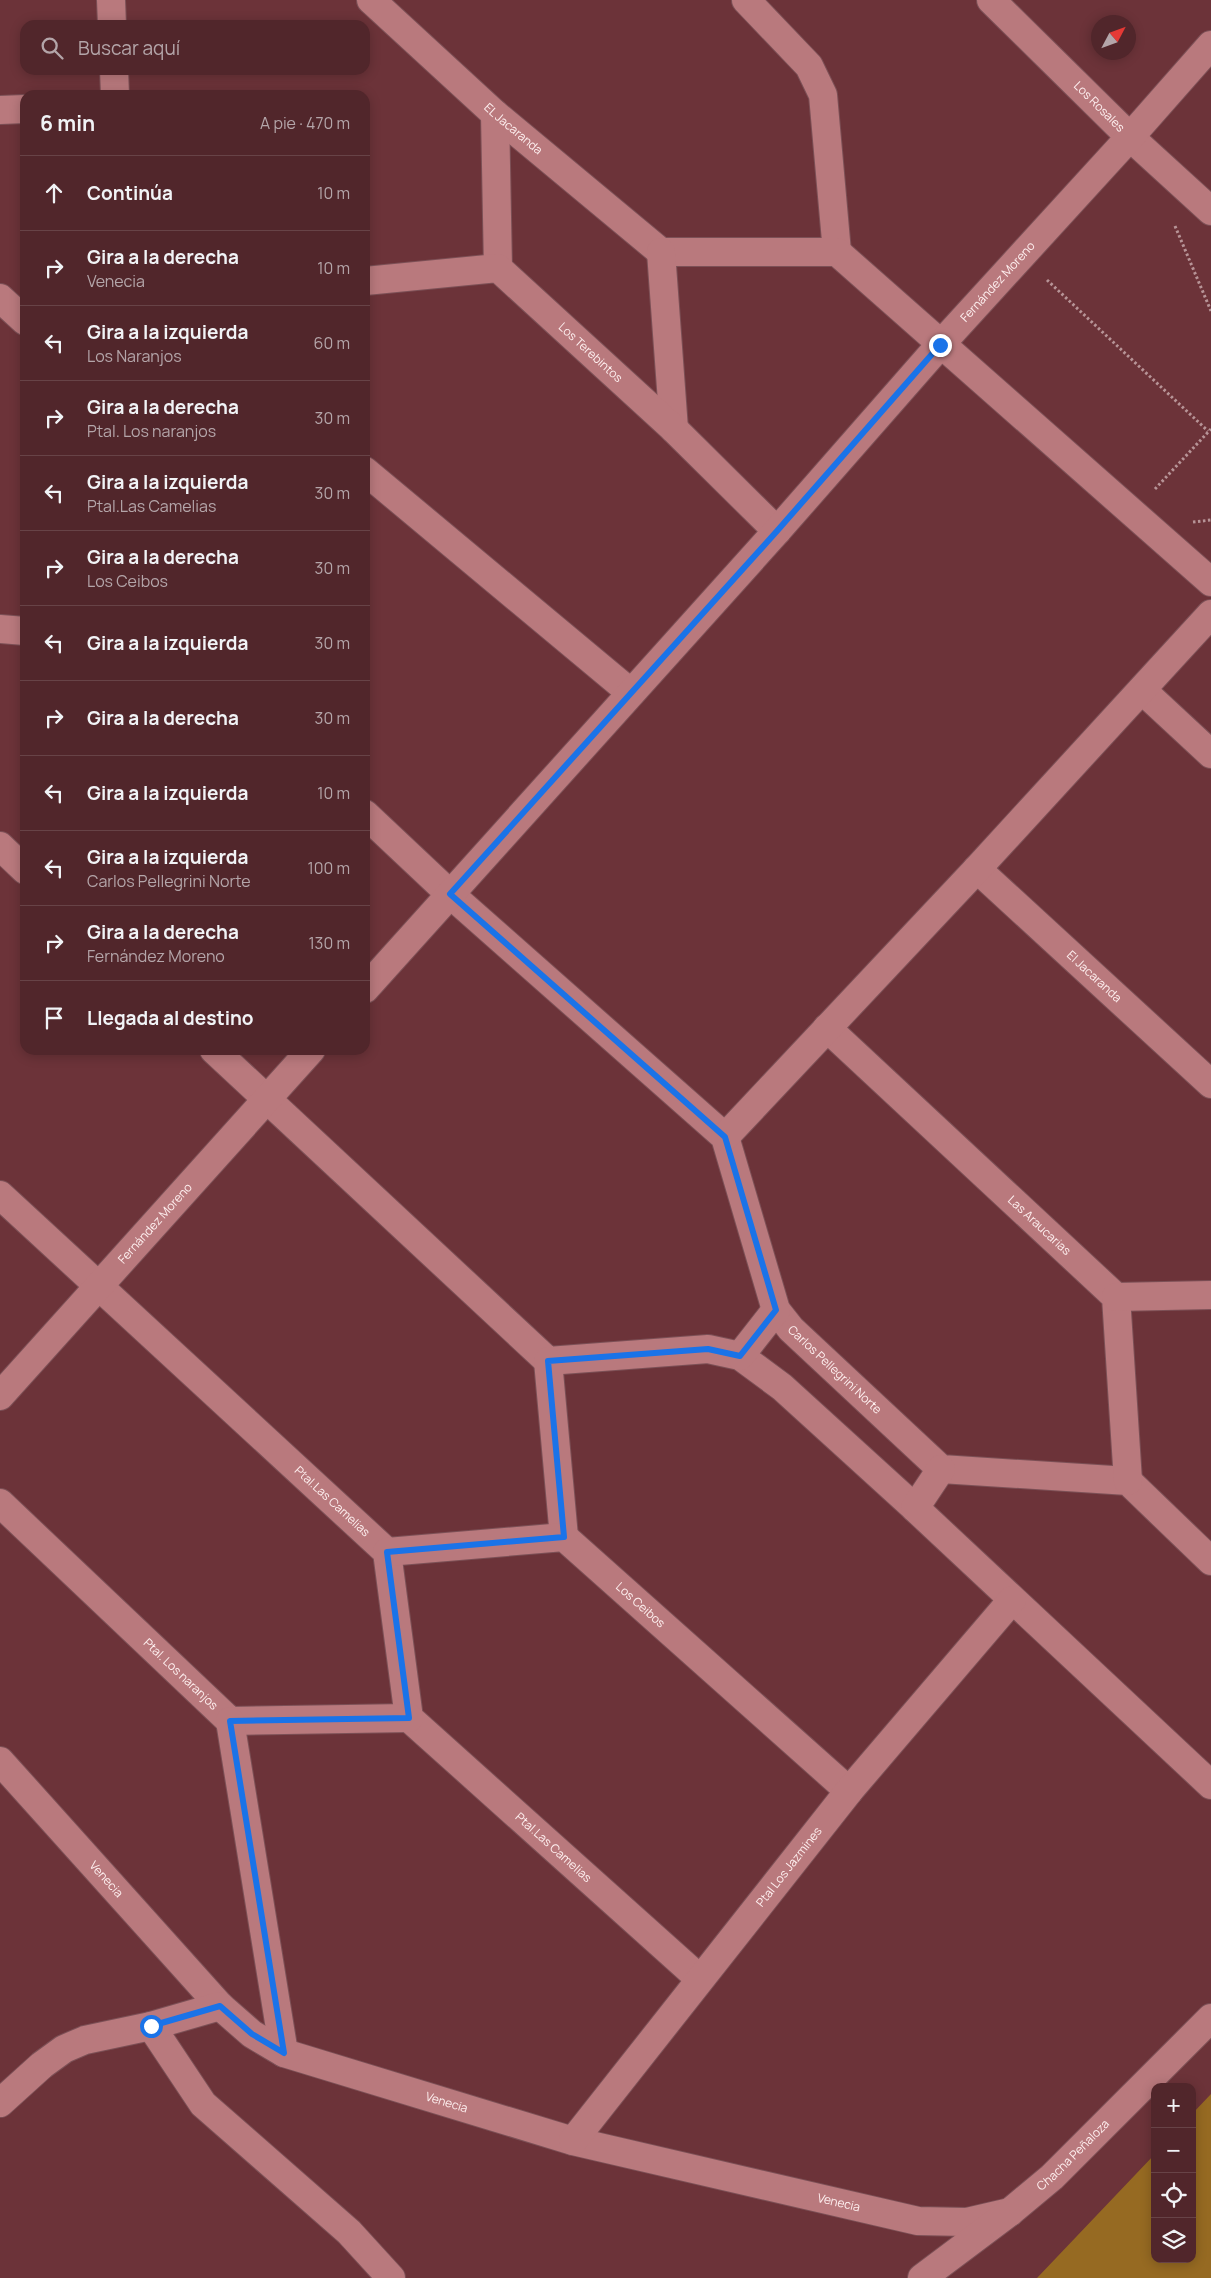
<!DOCTYPE html>
<html lang="es">
<head>
<meta charset="utf-8">
<style>
  body { margin:0; font-family:Manrope,sans-serif; background:#572e33; color:#f1f3f6 }
  .controls { position:absolute; right:15px; bottom:15px; display:grid; overflow:hidden; border-radius:10px; box-shadow:0 2px 12px #0003 }
  .controls button { width:45px; height:45px; display:grid; place-items:center; padding:0; border:0; border-bottom:1px solid #674347; background:#51262b; color:#f1f3f6; font:25px sans-serif }
  .compass { position:absolute; left:1091px; top:15px; width:45px; height:45px; border-radius:50%; background:#51262b; box-shadow:0 2px 12px #0003; rotate:49deg }
  .stop { position:absolute; width:15px; height:15px; margin:-11px; border:4px solid #1a73e8; border-radius:50%; background:#fff }
  .stop.end { background:#1a73e8; border-color:#fff; box-shadow:0 1px 5px #0008 }
  .list { margin:0; padding:0; list-style:none }
  h2 { display:flex; justify-content:space-between; align-items:center; height:65px; margin:0; padding:0 20px; font-size:21px }
  h2 small { font-size:16px; font-weight:400; color:#b4a5a9 }
  .list li { display:grid; grid-template-columns:32px 1fr auto; gap:15px; align-items:center; box-sizing:border-box; height:75px; padding:0 20px; border-top:1px solid #674347 }
  .list b { display:block; font-size:19px; white-space:nowrap }
  .list p { margin:0; font-size:16px; white-space:nowrap; color:#b4a5a9 }
  .list em { font-size:16px; font-style:normal; color:#b4a5a9 }
  .icon { flex:none; width:28px; height:28px; fill:none; stroke:currentColor; stroke-width:2; stroke-linecap:round; stroke-linejoin:round }
  .map { position:relative; flex:none; width:1211px; height:2278px; overflow:hidden }
  .search { position:absolute; background:#51262b; box-shadow:0 2px 12px #0003; left:20px; top:20px; width:350px; height:55px; display:flex; align-items:center; gap:12px; box-sizing:border-box; padding:0 18px; border-radius:15px; color:#b4a5a9; font-size:19px }
  .panel { position:absolute; background:#51262b; box-shadow:0 2px 12px #0003; left:20px; top:90px; width:350px; height:965px; border-radius:15px }
  .map>svg:first-child { display:block }
</style>
</head>
<body>
<div class="map">
<svg width="1211" height="2278" viewBox="0 0 1211 2278">
  <rect width="100%" height="100%" fill="#6c3339"/>
  <!-- green -->
  <polygon fill="#966a22" points="1211,2094 1211,2278 1037,2278 1155,2154 1155,2259 1192,2259 1192,2114"/>
  <g fill="none" stroke-linecap="round" stroke-linejoin="round">
    <!-- minor casing -->
    <g stroke="#7c5056" stroke-width="30">
      <g id="minor">
        <polyline points="111,0 112,25"/>
        <path id="s1" d="M 371,0 L 495,114 L 661,252"/>
        <polyline points="746,0 809,66 823,95 837,252"/>
        <path id="s2" d="M 991,0 L 1130,137 L 1211,211"/>
        <polyline points="114,70 115,95"/>
        <polyline points="0,110 25,109"/>
        <polyline points="495,114 498,268"/>
        <polyline points="661,252 837,252 1211,582"/>
        <polyline points="661,252 674,429"/>
        <path id="s3" d="M 365,281 L 498,268 L 674,429 L 777,531"/>
        <polyline points="0,298 25,321"/>
        <polyline points="365,471 630,692"/>
        <polyline points="0,629 25,631"/>
        <polyline points="1142,690 1211,754"/>
        <path id="s4" d="M 365,814 L 450,894 L 725,1137 L 776,1310 L 791,1329 L 941,1469 L 1128,1481 L 1211,1561"/>
        <polyline points="0,846 25,870"/>
        <path id="s5" d="M 977,869 L 1211,1084"/>
        <path id="s6" d="M 365,989 L 777,531 L 940,345 L 1130,137 L 1211,45"/>
        <path id="s7" d="M 827,1028 L 1116,1297 L 1128,1481"/>
        <polyline points="214,1050 548,1361 708,1349 740,1356 782,1387 915,1508"/>
        <polyline points="725,1137 977,869 1211,614"/>
        <path id="s8" d="M 0,1195 L 387,1552 L 409,1718 L 700,1979"/>
        <polyline points="1116,1297 1211,1295"/>
        <polyline points="740,1356 776,1310"/>
        <polyline points="548,1361 564,1537"/>
        <path id="s9" d="M 0,1396 L 311,1050"/>
        <polyline points="941,1469 915,1508 1211,1785"/>
        <path id="s10" d="M 0,1503 L 230,1721 L 409,1718"/>
        <path id="s11" d="M 387,1552 L 564,1537 L 849,1791"/>
        <polyline points="230,1721 284,2053"/>
        <path id="s12" d="M 0,1761 L 220,2006 L 252,2034 L 284,2053 L 573,2141 L 918,2221 L 967,2222 L 1010,2212"/>
        <polyline points="151,2026 203,2104 349,2232 391,2278"/>
        <polyline points="0,2103 42,2065 64,2049 85,2040 151,2026 220,2006"/>
        <path id="s13" d="M 573,2141 L 849,1791 L 1012,1600"/>
        <path id="s14" d="M 922,2278 L 1010,2212 L 1052,2177 L 1211,2018"/>
      </g>
    </g>
    <!-- path -->
    <g stroke="#b79497" stroke-width="3" stroke-dasharray="2.5 2.5" stroke-linecap="butt">
      <polyline points="1175,226 1211,311"/>
      <polyline points="1047,280 1208,431"/>
      <polyline points="1155,489 1211,429"/>
      <polyline points="1193,522 1211,520"/>
    </g>
    <!-- minor -->
    <use href="#minor" stroke="#b9797d" stroke-width="28"/>
  </g>
  <g fill="none" stroke-linecap="round" stroke-linejoin="round">
    <!-- route -->
    <polyline stroke="#1a73e8" stroke-width="6" points="151,2026 220,2006 252,2034 284,2053 230,1721 409,1718 387,1552 564,1537 548,1361 708,1349 740,1356 776,1310 725,1137 450,894 777,531 940,345"/>
  </g>
  <g text-anchor="middle" stroke-width="4" stroke-linejoin="round" paint-order="stroke">
    <!-- street labels -->
    <g font-size="12" fill="#feefef" stroke="#60282f">
      <text dy="4" stroke="none"><textPath href="#s2" startOffset="152">Los Rosales</textPath></text>
      <text dy="4" stroke="none"><textPath href="#s1" startOffset="192">EL Jacaranda</textPath></text>
      <text dy="4" stroke="none"><textPath href="#s6" startOffset="949">Fernández Moreno</textPath></text>
      <text dy="4" stroke="none"><textPath href="#s3" startOffset="259">Los Terebintos</textPath></text>
      <text dy="4" stroke="none"><textPath href="#s5" startOffset="159">El Jacaranda</textPath></text>
      <text dy="4" stroke="none"><textPath href="#s9" startOffset="232">Fernández Moreno</textPath></text>
      <text dy="4" stroke="none"><textPath href="#s7" startOffset="290">Las Araucarias</textPath></text>
      <text dy="4" stroke="none"><textPath href="#s4" startOffset="748">Carlos Pellegrini Norte</textPath></text>
      <text dy="4" stroke="none"><textPath href="#s8" startOffset="452">Ptal.Las Camelias</textPath></text>
      <text dy="4" stroke="none"><textPath href="#s11" startOffset="280">Los Ceibos</textPath></text>
      <text dy="4" stroke="none"><textPath href="#s10" startOffset="249">Ptal. Los naranjos</textPath></text>
      <text dy="4" stroke="none"><textPath href="#s8" startOffset="888">Ptal.Las Camelias</textPath></text>
      <text dy="4" stroke="none"><textPath href="#s13" startOffset="349">Ptal Los Jazmines</textPath></text>
      <text dy="4" stroke="none"><textPath href="#s12" startOffset="159">Venecia</textPath></text>
      <text dy="4" stroke="none"><textPath href="#s12" startOffset="579">Venecia</textPath></text>
      <text dy="4" stroke="none"><textPath href="#s14" startOffset="195">Chacha Peñaloza</textPath></text>
      <text dy="4" stroke="none"><textPath href="#s12" startOffset="984">Venecia</textPath></text>
    </g>
  </g>
</svg>
<div class="controls">
<button>+</button>
<button>−</button>
<button><svg class="icon" aria-label="locate" viewBox="0 0 24 24"><circle cx="12" cy="12" r="6"/><path d="M12 2v4M12 18v4M2 12h4M18 12h4"/></svg></button>
<button><svg class="icon" aria-label="layers" viewBox="0 0 24 24"><path d="M12 4l9 5-9 5-9-5zM3 14l9 5 9-5"/></svg></button>
</div>
<svg class="compass" viewBox="-18 -18 36 36"><path d="M0-13l5 13h-10z" fill="#e53935"/><path d="M0 13l5-13h-10z" fill="#b4a5a9"/></svg>
<div class="stop" style="left:151px;top:2026px"></div>
<div class="stop end" style="left:940px;top:345px"></div>
<div class="search"><svg class="icon" aria-label="search" viewBox="0 0 24 24"><circle cx="10" cy="10" r="6"/><path d="M15 15l6 6"/></svg>Buscar aquí</div>
<section class="panel">
<h2>6 min<small>A pie · 470 m</small></h2>
<ul class="list">
<li><svg class="icon" aria-label="ahead" viewBox="0 0 24 24"><path d="M12 20V5M6 11l6-6 6 6"/></svg><div><b>Continúa</b></div><em>10 m</em></li>
<li><svg class="icon" aria-label="right" viewBox="0 0 24 24"><path d="M7 20v-9h11M14 6l5 5-5 5"/></svg><div><b>Gira a la derecha</b><p>Venecia</p></div><em>10 m</em></li>
<li><svg class="icon" aria-label="left" viewBox="0 0 24 24"><path d="M17 20v-9H6M10 6l-5 5 5 5"/></svg><div><b>Gira a la izquierda</b><p>Los Naranjos</p></div><em>60 m</em></li>
<li><svg class="icon" aria-label="right" viewBox="0 0 24 24"><path d="M7 20v-9h11M14 6l5 5-5 5"/></svg><div><b>Gira a la derecha</b><p>Ptal. Los naranjos</p></div><em>30 m</em></li>
<li><svg class="icon" aria-label="left" viewBox="0 0 24 24"><path d="M17 20v-9H6M10 6l-5 5 5 5"/></svg><div><b>Gira a la izquierda</b><p>Ptal.Las Camelias</p></div><em>30 m</em></li>
<li><svg class="icon" aria-label="right" viewBox="0 0 24 24"><path d="M7 20v-9h11M14 6l5 5-5 5"/></svg><div><b>Gira a la derecha</b><p>Los Ceibos</p></div><em>30 m</em></li>
<li><svg class="icon" aria-label="left" viewBox="0 0 24 24"><path d="M17 20v-9H6M10 6l-5 5 5 5"/></svg><div><b>Gira a la izquierda</b></div><em>30 m</em></li>
<li><svg class="icon" aria-label="right" viewBox="0 0 24 24"><path d="M7 20v-9h11M14 6l5 5-5 5"/></svg><div><b>Gira a la derecha</b></div><em>30 m</em></li>
<li><svg class="icon" aria-label="left" viewBox="0 0 24 24"><path d="M17 20v-9H6M10 6l-5 5 5 5"/></svg><div><b>Gira a la izquierda</b></div><em>10 m</em></li>
<li><svg class="icon" aria-label="left" viewBox="0 0 24 24"><path d="M17 20v-9H6M10 6l-5 5 5 5"/></svg><div><b>Gira a la izquierda</b><p>Carlos Pellegrini Norte</p></div><em>100 m</em></li>
<li><svg class="icon" aria-label="right" viewBox="0 0 24 24"><path d="M7 20v-9h11M14 6l5 5-5 5"/></svg><div><b>Gira a la derecha</b><p>Fernández Moreno</p></div><em>130 m</em></li>
<li><svg class="icon" aria-label="arrive" viewBox="0 0 24 24"><path d="M6 21V4h12l-3 4 3 4H6"/></svg><div><b>Llegada al destino</b></div></li>
</ul>
</section>
</div>
</body>
</html>
